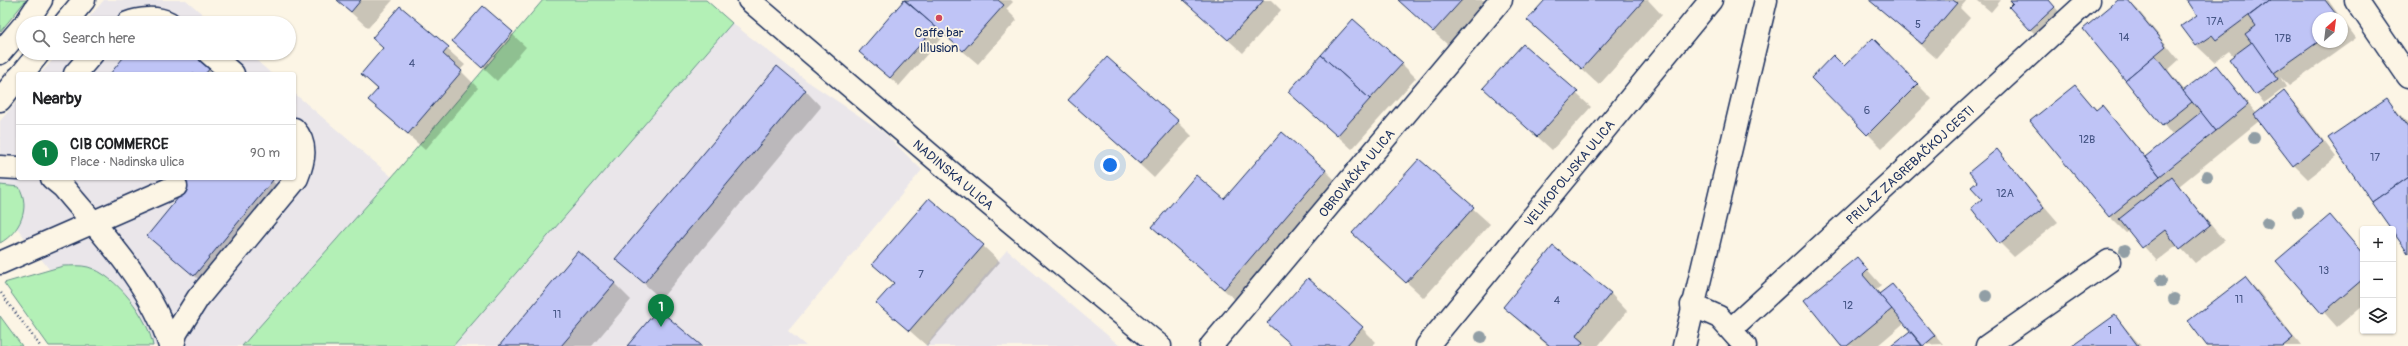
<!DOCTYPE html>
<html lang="en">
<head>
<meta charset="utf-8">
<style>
  body { margin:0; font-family:Pangolin,sans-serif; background:#f2f2f2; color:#202124 }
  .controls { position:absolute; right:12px; bottom:12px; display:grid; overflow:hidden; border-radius:4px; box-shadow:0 1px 3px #0004 }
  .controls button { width:36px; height:36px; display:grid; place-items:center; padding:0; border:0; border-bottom:1px solid #e0e0e0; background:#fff; color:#202124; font:20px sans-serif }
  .compass { position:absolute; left:2312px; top:12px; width:36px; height:36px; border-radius:50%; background:#fff; box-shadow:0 1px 3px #0004; rotate:28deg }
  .you { position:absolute; left:1110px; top:165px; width:14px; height:14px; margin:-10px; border:3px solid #fff; border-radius:50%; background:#1a73e8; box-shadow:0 0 0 6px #1a73e833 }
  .badge { display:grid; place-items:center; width:26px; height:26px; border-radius:50%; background:#0b8043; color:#fff; font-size:13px; font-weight:700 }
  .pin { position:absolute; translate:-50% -33px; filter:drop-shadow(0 1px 2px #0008) }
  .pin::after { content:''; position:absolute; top:21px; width:14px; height:12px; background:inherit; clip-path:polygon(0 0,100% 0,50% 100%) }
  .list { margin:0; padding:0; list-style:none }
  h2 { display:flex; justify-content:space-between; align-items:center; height:52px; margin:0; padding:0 16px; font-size:17px }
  h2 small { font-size:13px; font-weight:400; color:#757577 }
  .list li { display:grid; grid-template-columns:26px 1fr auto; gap:12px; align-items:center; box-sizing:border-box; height:56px; padding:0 16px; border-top:1px solid #e0e0e0 }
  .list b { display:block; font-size:15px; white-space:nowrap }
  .list p { margin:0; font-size:13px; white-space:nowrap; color:#757577 }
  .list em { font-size:13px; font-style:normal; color:#757577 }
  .icon { flex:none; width:22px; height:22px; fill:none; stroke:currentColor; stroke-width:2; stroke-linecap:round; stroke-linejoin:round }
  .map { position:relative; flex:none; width:2408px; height:346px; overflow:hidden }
  .search { position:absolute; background:#fff; box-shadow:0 1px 3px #0004; left:16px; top:16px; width:280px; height:44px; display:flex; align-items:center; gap:10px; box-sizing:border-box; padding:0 14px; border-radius:22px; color:#757577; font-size:15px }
  .panel { position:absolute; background:#fff; box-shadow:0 1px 3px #0004; left:16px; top:72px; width:280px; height:108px; border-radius:4px }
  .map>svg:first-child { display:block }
</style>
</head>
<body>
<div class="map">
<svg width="2408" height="346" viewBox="0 0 2408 346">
  <rect width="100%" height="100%" fill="#fcf5e5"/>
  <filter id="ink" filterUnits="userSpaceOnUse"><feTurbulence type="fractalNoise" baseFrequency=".025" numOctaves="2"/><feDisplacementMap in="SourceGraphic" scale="8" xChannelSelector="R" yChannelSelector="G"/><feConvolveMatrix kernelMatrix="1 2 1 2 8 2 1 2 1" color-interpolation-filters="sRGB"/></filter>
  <g filter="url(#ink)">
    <!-- built -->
    <g fill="#eae6ea">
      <polygon points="104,0 186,0 213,23 84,23"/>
      <polygon points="732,23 807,81 882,131 922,170 788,331 806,346 453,346"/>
      <polygon points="59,53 248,53 272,74 40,74"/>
      <polygon points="294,93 392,177 242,346 109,346 0,206 0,121 18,100 18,178 294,178"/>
      <polygon points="1007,250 1120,346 925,346"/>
    </g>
    <!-- green -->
    <g fill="#b3f0b6" stroke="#67908a">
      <polygon points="0,0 26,0 0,32"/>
      <polygon points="543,0 706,0 732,23 453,346 242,346 392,177"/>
      <path d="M 0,185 L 19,187 C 31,208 20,232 0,243 Z"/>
      <path d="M 63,266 C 71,266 81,265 88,267 C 116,275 149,318 153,346 L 49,346 L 4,283 Z"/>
      <polygon points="0,316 22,346 0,346"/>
    </g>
    <!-- shadow -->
    <g fill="#0003">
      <polygon points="337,0 393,0 368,28"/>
      <polygon points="906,0 1011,0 1013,2 1006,9 1017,20 978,64 944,35 899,86 861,52"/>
      <polygon points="1183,0 1271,0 1281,10 1243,53"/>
      <polygon points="1398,0 1488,0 1448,45"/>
      <polygon points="1546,0 1648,0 1662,15 1599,85 1528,20"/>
      <polygon points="1870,0 1967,0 1960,8 1970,18 1936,58"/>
      <polygon points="1977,0 2001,0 1991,12"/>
      <polygon points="2009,0 2048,0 2068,21 2044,43 2030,29"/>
      <polygon points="2120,0 2127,0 2138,10 2179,60 2168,70 2185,91 2216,66 2257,114 2284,93 2298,107 2336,157 2308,179 2294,165 2259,121 2179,186 2224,241 2195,263 2178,245 2157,261 2130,231 2126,233 2110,217 2032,121 2075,86 2097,110 2102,107 2146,157 2173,136 2084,29"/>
      <polygon points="2188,0 2328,0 2341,18 2318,18 2318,42 2342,42 2342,19 2356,38 2289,86 2280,77 2286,87 2264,103 2230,59 2234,57 2229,51 2214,62 2197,46 2183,26 2199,15"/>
      <polygon points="400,7 465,65 460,70 478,88 425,150 369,100 378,90 362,74 384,49"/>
      <polygon points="483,7 526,47 497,81 454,41"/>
      <polygon points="1873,39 1932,99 1882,148 1812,78 1844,68"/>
      <polygon points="1523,45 1591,107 1552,150 1484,88"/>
      <polygon points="129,53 192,53 216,74 111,74"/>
      <polygon points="1402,64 1416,78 1352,149 1303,105"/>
      <polygon points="805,90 821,107 661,299 617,259"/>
      <polygon points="2387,99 2408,124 2408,251"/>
      <polygon points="1070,100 1178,122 1192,136 1154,178"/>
      <polygon points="1997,151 2058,222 2014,257 2000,243 1979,183"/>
      <polygon points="1419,160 1490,224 1424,298 1353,233"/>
      <polygon points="1325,170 1342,187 1241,305 1153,227 1224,200"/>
      <polygon points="166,178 269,178 281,189 203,283 148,236 184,192"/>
      <polygon points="2330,217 2363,253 2363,305 2337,327 2278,261"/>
      <polygon points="983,246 1000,262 927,346 878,303 894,284 873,264"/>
      <polygon points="1553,248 1611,294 1627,311 1598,346 1548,346 1504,307"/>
      <polygon points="1857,258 1881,285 1876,289 1881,295 1892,285 1943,344 1893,346 1911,331 1904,323 1877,346 1843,346"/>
      <polygon points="2245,278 2259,292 2301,346 2209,346"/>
      <polygon points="614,283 631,300 592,346 500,346"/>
      <polygon points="2115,316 2141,346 2074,346"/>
      <polygon points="1362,328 1376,342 1372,346 1293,346"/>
    </g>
    <!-- building -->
    <g fill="#bfc4f6" stroke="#1b2f5e">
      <polygon points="337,0 361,0 351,12"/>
      <polygon points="904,0 936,27 890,78 859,52"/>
      <polygon points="905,0 998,0 1004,5 963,51"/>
      <polygon points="1183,0 1264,0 1228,40"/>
      <polygon points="1398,0 1462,0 1433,32"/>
      <polygon points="1545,0 1644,0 1582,69 1527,20"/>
      <polygon points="1869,0 1953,0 1957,3 1922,44"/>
      <polygon points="2010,0 2049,0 2055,7 2030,30 2009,7 2013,3"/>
      <polygon points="2118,0 2128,0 2166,46 2125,80 2083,29"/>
      <polygon points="2187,0 2270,0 2216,40 2212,35 2196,46 2181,26 2197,15"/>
      <polygon points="2270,0 2325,0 2339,18 2318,18 2318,42 2274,73 2245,34 2256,26 2249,16"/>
      <polygon points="400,6 449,47 443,54 462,71 408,134 368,100 378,89 361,74 383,48 372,38"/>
      <polygon points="483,6 513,32 482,68 452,41"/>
      <polygon points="1353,19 1403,63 1370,99 1321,55"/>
      <polygon points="1873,38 1918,84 1867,135 1811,78 1833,55 1844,66"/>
      <polygon points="2252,42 2278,79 2255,95 2229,59"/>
      <polygon points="1523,44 1578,92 1537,137 1483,88"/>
      <polygon points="127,53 193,53 211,67 205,74 110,74"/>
      <polygon points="1321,55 1370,99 1337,136 1288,92"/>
      <polygon points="2155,55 2192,102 2162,126 2125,80"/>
      <polygon points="1107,57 1179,121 1140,164 1068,100"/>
      <polygon points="2216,65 2248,105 2216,131 2183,91"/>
      <polygon points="777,66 806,90 644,283 615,259"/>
      <polygon points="2075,85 2096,110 2102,105 2160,176 2109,217 2030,121"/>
      <polygon points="2284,91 2323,142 2293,166 2254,115"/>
      <polygon points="2387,98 2408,128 2408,177 2372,202 2328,138"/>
      <polygon points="2201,112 2216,131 2160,176 2145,157"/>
      <polygon points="1282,132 1326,170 1224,289 1152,227 1196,175 1224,199"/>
      <polygon points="1997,149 2044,208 1999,244 1971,208 1982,199 1971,187 1977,182 1969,172"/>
      <polygon points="1419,159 1474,207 1406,283 1352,233"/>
      <polygon points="2172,177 2210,226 2180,250 2165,230 2142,248 2119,219"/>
      <polygon points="2408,177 2408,253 2372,202"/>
      <polygon points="167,178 271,178 273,180 194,276 147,236 183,192"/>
      <polygon points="929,198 984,245 909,331 876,303 894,283 872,264"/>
      <polygon points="2330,215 2363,254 2363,279 2322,314 2276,261"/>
      <polygon points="1553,246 1611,293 1576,336 1583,342 1580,346 1550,346 1503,307"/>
      <polygon points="578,251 615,283 561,346 499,346"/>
      <polygon points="1857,257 1868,270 1863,275 1892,309 1847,346 1841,346 1804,300"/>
      <polygon points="2245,277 2293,338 2283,346 2207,346 2188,321"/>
      <polygon points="1308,278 1363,327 1346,346 1293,346 1267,323"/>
      <polygon points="1892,284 1935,336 1923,346 1879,294"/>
      <polygon points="658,309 702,346 627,346"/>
      <polygon points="2115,315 2138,346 2072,346"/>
      <polygon points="1910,331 1922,346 1891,346"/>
    </g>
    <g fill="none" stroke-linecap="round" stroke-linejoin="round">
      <!-- service casing -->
      <g stroke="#1b2f5e" stroke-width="25">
        <g id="service">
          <polyline points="26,23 41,0"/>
          <polyline points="65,23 84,0"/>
          <path d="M 128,23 C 139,18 158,17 169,23"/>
          <polyline points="0,53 23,26"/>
          <polyline points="209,53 233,74"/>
          <polyline points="22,74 39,53"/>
          <polyline points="75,74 93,53"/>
          <polyline points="0,100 18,78"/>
          <polyline points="0,167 18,168"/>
          <path d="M 52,178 L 63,187 C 103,235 152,285 170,346"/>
          <polyline points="0,263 176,186"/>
          <path d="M 173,346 L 176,333 L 198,298 L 297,178 C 304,161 308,144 294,129"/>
          <polyline points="1987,346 2109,261"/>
        </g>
      </g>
      <!-- minor casing -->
      <g stroke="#1b2f5e" stroke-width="25">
        <g id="minor">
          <path id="s1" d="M 749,0 L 960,180 L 1160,346"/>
          <polyline points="2356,0 2408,76"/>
          <polyline points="1692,305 1719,317 1745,346"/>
          <path id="s2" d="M 1731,329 L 2089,0"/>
          <path id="s3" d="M 1211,346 L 1501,0"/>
          <path id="s4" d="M 1427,346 L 1711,0"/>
          <polyline points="1684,346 1766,0"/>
        </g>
      </g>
      <!-- path -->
      <polyline stroke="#1b2f5e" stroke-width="2.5" stroke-dasharray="1 3" stroke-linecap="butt" points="1,293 40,346"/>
      <!-- service -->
      <use href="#service" stroke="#fcf5e5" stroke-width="22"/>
      <!-- minor -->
      <use href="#minor" stroke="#fcf5e5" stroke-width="22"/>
    </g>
    <!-- trees -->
    <g fill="#919ea5">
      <circle cx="2254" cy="138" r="6"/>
      <circle cx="2207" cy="176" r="6"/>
      <circle cx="2298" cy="212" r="6"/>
      <circle cx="2267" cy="223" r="6"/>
      <circle cx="2125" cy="250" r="6"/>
      <circle cx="2161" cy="281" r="6"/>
      <circle cx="1986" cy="296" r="6"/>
      <circle cx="2174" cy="299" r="6"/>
      <circle cx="1481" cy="337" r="6"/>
    </g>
  </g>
  <!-- markers -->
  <circle fill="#d1495b" stroke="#fcf5e5" stroke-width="1.5" cx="939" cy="18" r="4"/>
  <g text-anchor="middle" stroke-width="3.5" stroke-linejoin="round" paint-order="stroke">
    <!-- number labels -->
    <g font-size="11" fill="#445484">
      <text x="2215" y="25">17A</text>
      <text x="1918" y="28">5</text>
      <text x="2124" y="41">14</text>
      <text x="2283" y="42">17B</text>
      <text x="412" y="67">4</text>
      <text x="1867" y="114">6</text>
      <text x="2087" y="143">12B</text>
      <text x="2375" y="161">17</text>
      <text x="2005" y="197">12A</text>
      <text x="2324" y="274">13</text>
      <text x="921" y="278">7</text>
      <text x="2239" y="303">11</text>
      <text x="1557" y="304">4</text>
      <text x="1848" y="309">12</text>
      <text x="557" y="318">11</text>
      <text x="2110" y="334">1</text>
    </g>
    <!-- poi labels -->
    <g font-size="13" fill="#1b2f5e" stroke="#fcf5e5">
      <text x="939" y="37">Caffe bar<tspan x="939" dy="15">Illusion</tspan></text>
    </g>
    <!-- street labels -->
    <g font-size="13" fill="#1b2f5e" stroke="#fcf5e5">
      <text dy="5" stroke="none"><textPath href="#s2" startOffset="243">PRILAZ ZAGREBAČKOJ CESTI</textPath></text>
      <text dy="5" stroke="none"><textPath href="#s3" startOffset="226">OBROVAČKA ULICA</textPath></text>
      <text dy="5" stroke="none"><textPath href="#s4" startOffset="224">VELIKOPOLJSKA ULICA</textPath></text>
      <text dy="5" stroke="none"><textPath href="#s1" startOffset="269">NADINSKA ULICA</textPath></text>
    </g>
  </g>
</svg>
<div class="controls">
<button>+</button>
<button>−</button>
<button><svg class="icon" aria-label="layers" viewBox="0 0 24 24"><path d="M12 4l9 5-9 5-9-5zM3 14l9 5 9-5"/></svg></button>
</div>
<svg class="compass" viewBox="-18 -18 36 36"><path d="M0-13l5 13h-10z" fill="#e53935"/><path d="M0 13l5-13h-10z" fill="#757577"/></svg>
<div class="you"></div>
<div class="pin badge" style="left:661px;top:327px">1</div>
<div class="search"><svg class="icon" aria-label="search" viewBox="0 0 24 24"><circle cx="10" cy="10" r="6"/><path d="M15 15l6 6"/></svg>Search here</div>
<section class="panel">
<h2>Nearby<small></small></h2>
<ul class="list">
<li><span class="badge">1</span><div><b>CIB COMMERCE</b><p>Place · Nadinska ulica</p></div><em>90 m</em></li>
</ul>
</section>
</div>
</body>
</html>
